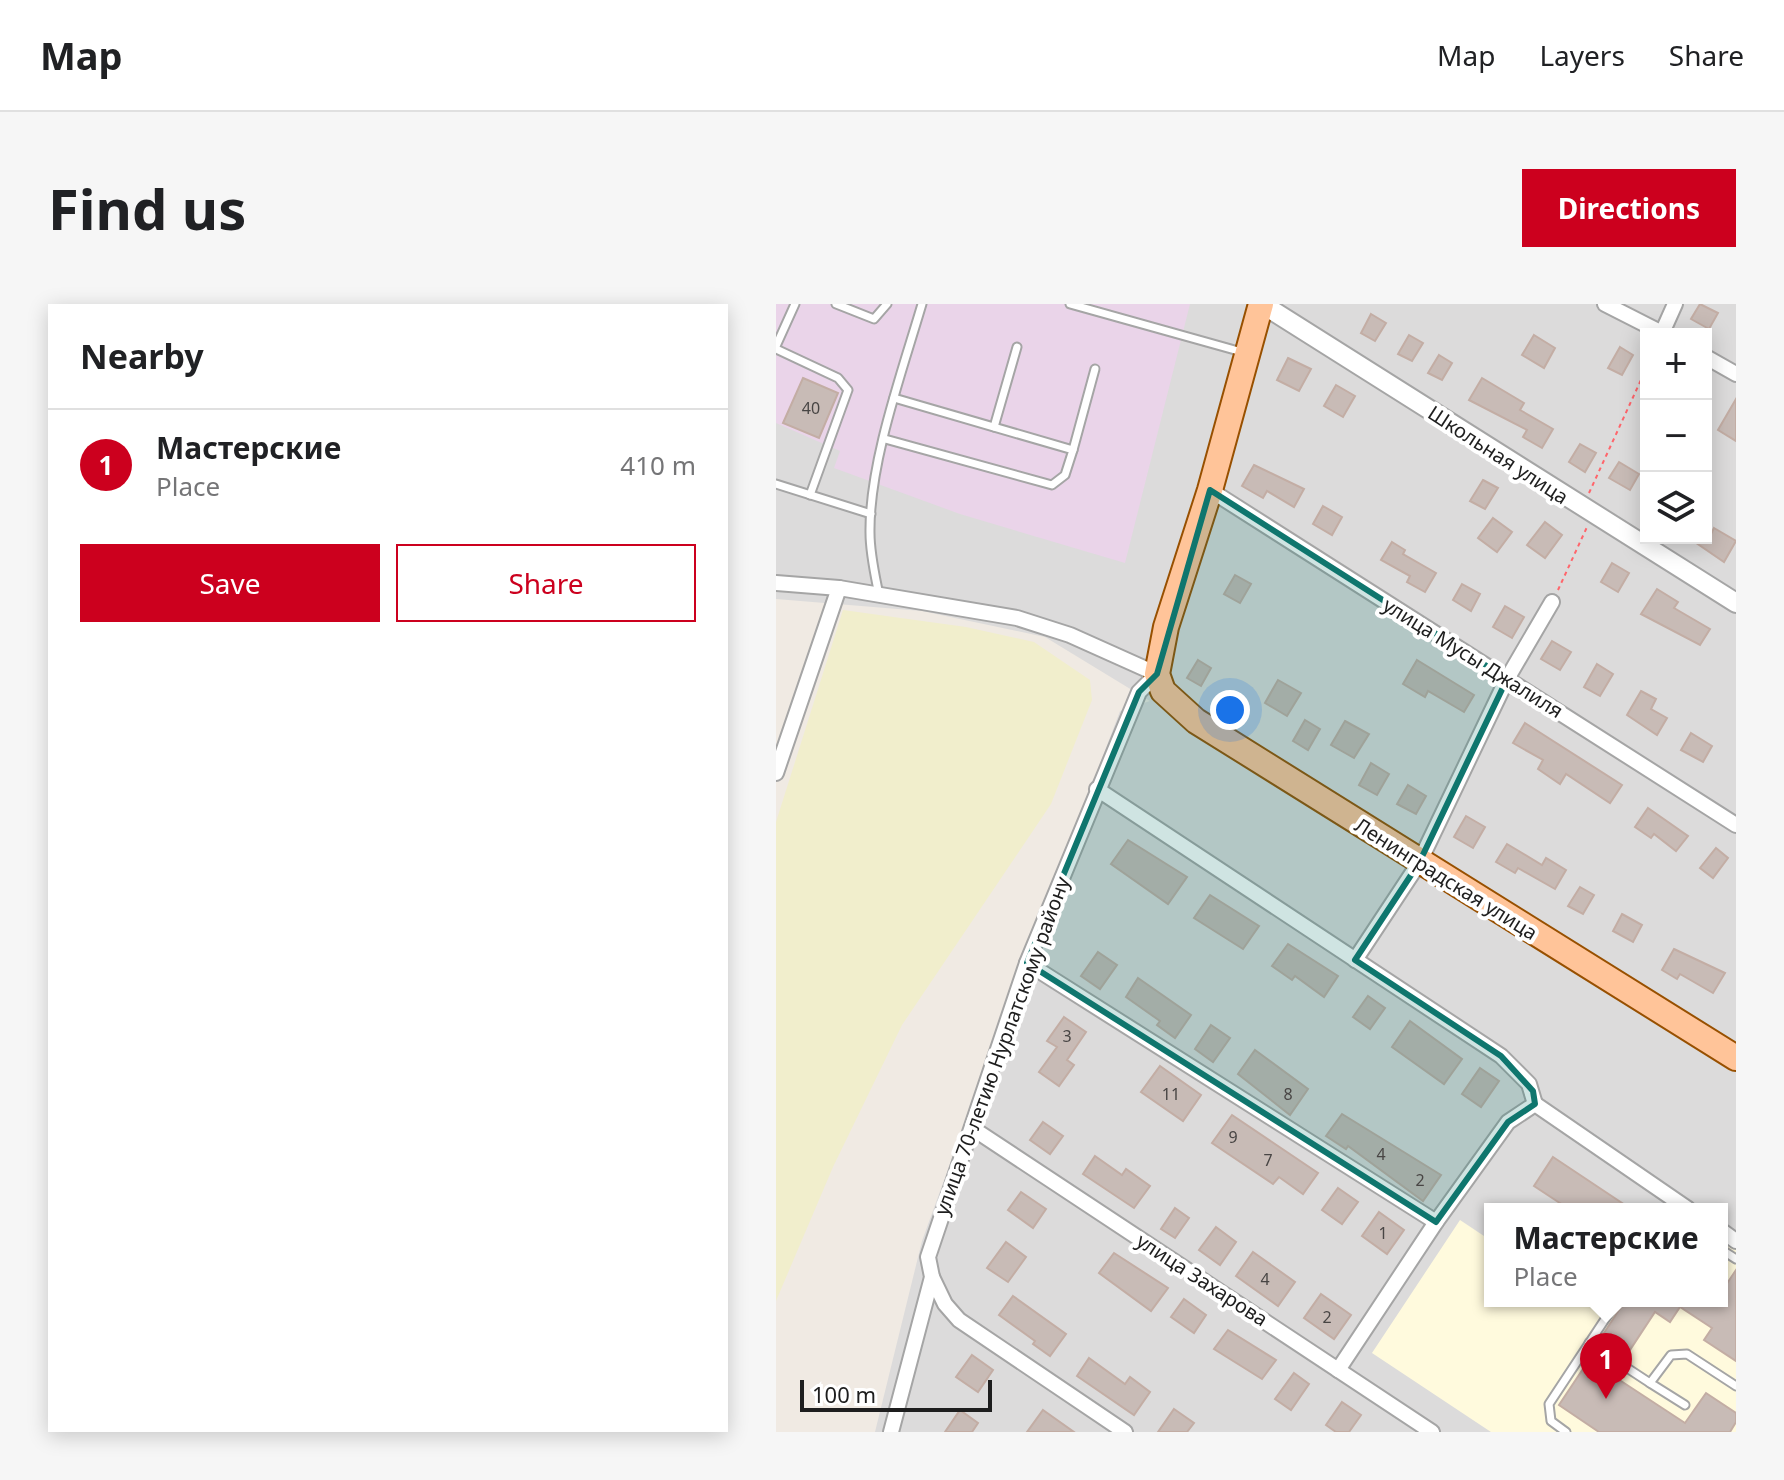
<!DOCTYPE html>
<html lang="en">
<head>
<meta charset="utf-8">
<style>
  body { margin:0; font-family:"Noto Sans",sans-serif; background:#f6f6f6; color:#202124 }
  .controls { position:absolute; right:24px; top:24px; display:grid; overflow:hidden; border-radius:0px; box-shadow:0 4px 20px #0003 }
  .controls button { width:72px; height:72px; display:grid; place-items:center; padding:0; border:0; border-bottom:2px solid #e0e0e0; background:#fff; color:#202124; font:40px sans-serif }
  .scale { position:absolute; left:24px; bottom:20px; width:192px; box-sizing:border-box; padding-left:8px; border:4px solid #1e1e1e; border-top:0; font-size:22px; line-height:28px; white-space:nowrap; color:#1e1e1e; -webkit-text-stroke:6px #fff; paint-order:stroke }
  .you { position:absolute; left:454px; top:406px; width:28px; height:28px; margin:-20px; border:6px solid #fff; border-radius:50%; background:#1a73e8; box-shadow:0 0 0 12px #1a73e833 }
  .badge { display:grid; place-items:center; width:52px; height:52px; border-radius:50%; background:#cc001e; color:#fff; font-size:26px; font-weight:700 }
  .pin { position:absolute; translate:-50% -66px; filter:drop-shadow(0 2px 4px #0008) }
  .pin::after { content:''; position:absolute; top:42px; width:28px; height:24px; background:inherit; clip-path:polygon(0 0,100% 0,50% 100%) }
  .popup { position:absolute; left:708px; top:899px; width:244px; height:104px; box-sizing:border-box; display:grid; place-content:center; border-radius:0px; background:#fff; filter:drop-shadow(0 2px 6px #0005); font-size:26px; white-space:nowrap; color:#757577 }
  .popup b { font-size:30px; color:#202124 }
  .popup::after { content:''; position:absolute; left:50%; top:100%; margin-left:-16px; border:16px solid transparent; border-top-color:#fff }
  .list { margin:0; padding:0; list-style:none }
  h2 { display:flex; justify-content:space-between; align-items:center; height:104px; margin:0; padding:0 32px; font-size:34px }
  h2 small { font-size:26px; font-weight:400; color:#757577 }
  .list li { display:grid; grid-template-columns:52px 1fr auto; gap:24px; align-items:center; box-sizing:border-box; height:112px; padding:0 32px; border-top:2px solid #e0e0e0 }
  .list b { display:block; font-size:30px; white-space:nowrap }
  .list p { margin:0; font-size:26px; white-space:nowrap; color:#757577 }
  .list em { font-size:26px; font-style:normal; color:#757577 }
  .actions { display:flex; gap:16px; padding:24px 32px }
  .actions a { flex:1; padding:18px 0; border:2px solid #cc001e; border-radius:0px; text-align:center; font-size:28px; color:#cc001e }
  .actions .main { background:#cc001e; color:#fff }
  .icon { flex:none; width:44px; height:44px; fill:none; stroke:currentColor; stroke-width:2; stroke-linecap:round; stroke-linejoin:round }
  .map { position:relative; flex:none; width:960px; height:1128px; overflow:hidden; border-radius:0px }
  header { display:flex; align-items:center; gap:48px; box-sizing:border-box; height:112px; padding:0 40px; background:#fff; border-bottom:2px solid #e0e0e0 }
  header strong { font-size:38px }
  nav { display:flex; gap:44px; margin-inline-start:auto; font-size:28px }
  .intro { display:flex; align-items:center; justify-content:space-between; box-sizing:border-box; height:192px; padding:0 48px }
  h1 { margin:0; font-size:56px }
  .button { padding:20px 36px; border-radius:0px; background:#cc001e; color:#fff; font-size:28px; font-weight:700 }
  main { display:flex; gap:48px; padding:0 48px }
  aside { flex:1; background:#fff; border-radius:0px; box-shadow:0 4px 20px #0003 }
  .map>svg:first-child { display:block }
</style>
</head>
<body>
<header>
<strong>Map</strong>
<nav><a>Map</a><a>Layers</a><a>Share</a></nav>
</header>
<div class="intro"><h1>Find us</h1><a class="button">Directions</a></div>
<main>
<aside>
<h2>Nearby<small></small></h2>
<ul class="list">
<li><span class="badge">1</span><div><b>Мастерские</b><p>Place</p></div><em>410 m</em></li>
</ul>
<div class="actions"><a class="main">Save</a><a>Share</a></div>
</aside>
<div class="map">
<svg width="960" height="1128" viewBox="0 0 960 1128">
  <rect width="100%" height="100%" fill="#f0eae3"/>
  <!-- residential -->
  <path fill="#dcdbdb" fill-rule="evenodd" d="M 0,0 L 960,0 L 960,1128 L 99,1128 L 146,937 L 215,746 L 344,407 L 374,397 L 269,333 L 146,307 L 0,295 ZM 870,30 L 930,30 L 930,234 L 870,234 ZM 714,905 L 946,905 L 946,997 L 714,997 Z"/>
  <!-- industrial -->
  <polygon fill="#ead4e9" points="0,0 414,0 349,259 184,210 58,164 64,147 0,119"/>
  <!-- education -->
  <polygon fill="#fffadd" points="684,916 714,936 714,997 807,997 826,1010 835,997 946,997 946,935 960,944 960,1128 715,1128 596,1049"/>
  <!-- farmland -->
  <polygon fill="#f1eecc" points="67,306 190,323 258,338 314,376 316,396 275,500 126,721 57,863 0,997 0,518"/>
  <!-- building -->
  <g fill="#c8bbb6" stroke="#c3ada4" stroke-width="2">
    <polygon points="924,0 942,9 933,25 915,15"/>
    <polygon points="595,10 610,19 599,37 585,29"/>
    <polygon points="633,31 647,39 636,57 622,50"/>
    <polygon points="758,31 779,44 768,64 746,51"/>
    <polygon points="844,43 857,51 846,71 832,64"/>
    <polygon points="663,51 676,59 666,76 652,69"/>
    <polygon points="512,54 535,65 523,87 501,76"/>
    <polygon points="27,74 62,89 43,134 7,119"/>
    <polygon points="706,74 748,99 744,106 777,125 766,144 747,133 751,126 693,96"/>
    <polygon points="560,81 579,92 567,113 548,102"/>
    <polygon points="960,95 960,137 942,126"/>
    <polygon points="804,140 820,149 809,168 793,158"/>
    <polygon points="843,158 863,170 854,186 833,174"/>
    <polygon points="478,161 528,185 518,203 491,187 487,194 466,182"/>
    <polygon points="707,176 722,184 709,205 694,197"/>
    <polygon points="547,202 566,213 556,231 537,220"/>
    <polygon points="717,214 736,228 721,248 702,234"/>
    <polygon points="769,218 786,231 769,254 751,241"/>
    <polygon points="938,224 960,237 948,258 913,234 933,234"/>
    <polygon points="616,238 629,246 627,250 660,269 649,288 631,278 634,272 605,256"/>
    <polygon points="836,259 853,269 842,288 825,278"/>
    <polygon points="459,271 475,280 464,299 448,290"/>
    <polygon points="686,280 704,290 695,307 677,296"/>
    <polygon points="881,285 902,298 898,304 934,325 924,341 865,310"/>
    <polygon points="729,302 748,313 736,334 717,323"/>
    <polygon points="776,337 795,348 784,366 765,355"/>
    <polygon points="422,356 435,364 425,382 411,374"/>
    <polygon points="641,356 698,391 688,408 652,387 649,393 627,380"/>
    <polygon points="821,360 837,370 824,392 808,383"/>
    <polygon points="502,376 525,389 511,412 489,399"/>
    <polygon points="865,387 880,395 875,405 891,414 881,431 851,411"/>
    <polygon points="529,416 544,425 532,446 517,437"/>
    <polygon points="569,417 593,430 578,454 555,441"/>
    <polygon points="749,419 846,481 834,499 790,470 784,480 762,465 767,456 737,439"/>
    <polygon points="915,429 936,442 927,458 905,446"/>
    <polygon points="595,459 613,470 601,491 583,481"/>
    <polygon points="632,481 650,492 640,510 621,500"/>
    <polygon points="872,504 912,532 900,547 878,530 875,534 859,523"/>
    <polygon points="690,512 709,523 697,544 678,533"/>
    <polygon points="352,536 411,573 392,600 335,560"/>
    <polygon points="731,540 766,561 770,554 790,566 779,585 742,564 739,569 720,558"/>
    <polygon points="940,544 952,554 937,574 924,564"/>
    <polygon points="804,583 818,591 807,610 792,602"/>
    <polygon points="434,591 483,622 467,645 418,614"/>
    <polygon points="846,610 866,621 857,638 837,627"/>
    <polygon points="512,640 562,672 548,693 519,672 516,676 496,662"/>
    <polygon points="898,645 949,669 937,689 904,670 901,675 886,666"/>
    <polygon points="322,648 341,661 324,685 305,672"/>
    <polygon points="362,674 415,711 399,734 381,721 384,717 350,693"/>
    <polygon points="592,692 609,704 594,725 577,713"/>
    <polygon points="288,713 310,728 291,756 298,761 283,782 263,768 281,743 271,737"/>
    <polygon points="634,717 686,755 668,780 616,743"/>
    <polygon points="435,721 454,734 437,758 419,745"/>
    <polygon points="479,746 532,785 514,811 462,770"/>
    <polygon points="384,762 425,791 407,817 365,788"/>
    <polygon points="704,764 723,777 705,803 686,790"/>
    <polygon points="566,810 665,871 647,897 572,842 570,845 550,832"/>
    <polygon points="456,811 542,869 527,890 503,873 497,880 436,839"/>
    <polygon points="267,818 287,832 274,850 254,836"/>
    <polygon points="319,852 346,871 350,865 374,882 358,904 307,870"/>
    <polygon points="777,853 855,905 793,905 758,882"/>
    <polygon points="562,884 582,898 566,920 546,906"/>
    <polygon points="245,888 270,905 257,924 232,906"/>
    <polygon points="399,904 413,914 399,934 385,925"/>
    <polygon points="603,908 628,926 611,950 586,932"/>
    <polygon points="440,923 460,938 444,961 423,946"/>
    <polygon points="230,938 250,953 232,978 211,964"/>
    <polygon points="477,948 519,978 502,1002 460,972"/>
    <polygon points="338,949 392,984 375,1007 323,969"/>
    <polygon points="960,966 960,1057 928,1036 936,1024 904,1003 894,1018 879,1008 850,1052 824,1035 849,997 946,997 946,987"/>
    <polygon points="545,990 575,1011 558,1035 528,1014"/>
    <polygon points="237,992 290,1030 274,1052 257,1040 259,1037 223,1011"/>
    <polygon points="408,995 430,1011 418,1029 395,1013"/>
    <polygon points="452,1026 500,1056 486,1075 438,1045"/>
    <polygon points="196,1051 217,1066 202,1088 180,1073"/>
    <polygon points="313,1054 349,1080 354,1073 374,1088 358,1111 301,1072"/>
    <polygon points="813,1056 909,1119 930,1089 960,1109 960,1118 954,1128 823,1128 783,1101"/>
    <polygon points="518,1069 533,1080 515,1106 499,1095"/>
    <polygon points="566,1098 585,1111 573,1128 560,1128 550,1121"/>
    <polygon points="398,1105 418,1119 411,1128 382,1128"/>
    <polygon points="184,1106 202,1119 196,1128 169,1128"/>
    <polygon points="267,1106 298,1128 251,1128"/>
  </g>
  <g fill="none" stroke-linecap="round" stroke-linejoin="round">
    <!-- service casing -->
    <g stroke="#a5a5a5" stroke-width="11">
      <g id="service">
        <polyline points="60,0 98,15 111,0"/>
        <polyline points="294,0 466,48"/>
        <polyline points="0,42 19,0"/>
        <polyline points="0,45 62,74 72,86 34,191"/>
        <polyline points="218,123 241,43"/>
        <polyline points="109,135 276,181 289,171 297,146 118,94"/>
        <polyline points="297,146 319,65"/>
        <polyline points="0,180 95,210"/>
        <path d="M 103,291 C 99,271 94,250 94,229 C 93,159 126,68 146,0"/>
        <polyline points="946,946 960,955"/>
        <polyline points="813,1039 874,1079"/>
        <polyline points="909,1101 874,1079 895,1051 911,1050 960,1082"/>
        <polyline points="790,1128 775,1117 773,1100 841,997"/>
      </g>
    </g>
    <!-- minor casing -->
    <g stroke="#a5a5a5" stroke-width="18">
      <g id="minor">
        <polyline points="829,0 888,30"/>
        <polyline points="886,29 899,0"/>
        <polyline points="930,53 960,70"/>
        <polyline points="434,186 960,521"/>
        <polyline points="0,279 63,284 241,314 294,331 381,370 363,388 251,659 152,953 156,973 115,1128"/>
        <polyline points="0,469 63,284"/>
        <polyline points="321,485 725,752 753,780 759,800 732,818 660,918 562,1066"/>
        <polyline points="579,656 643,559 731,375 776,298"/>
        <polyline points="251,659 660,918"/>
        <polyline points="759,800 912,905"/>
        <polyline points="196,824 656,1128"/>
        <polyline points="946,927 960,937"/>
        <polyline points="156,973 169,1000 183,1016 349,1128"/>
      </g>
    </g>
    <!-- tertiary casing -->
    <g stroke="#a5a5a5" stroke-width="22">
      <polyline id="tertiary" points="486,0 960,299"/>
    </g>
    <!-- primary casing -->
    <g stroke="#985000" stroke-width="28">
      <polyline id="primary" points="485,0 434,186 390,323 381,370 387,387 420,417 960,754"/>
    </g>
    <!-- path -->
    <g stroke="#ff656b" stroke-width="2" stroke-dasharray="4 4" stroke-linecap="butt">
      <polyline points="813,189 870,65"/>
      <polyline points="782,286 811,223"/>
    </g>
    <!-- service -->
    <use href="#service" stroke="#fff" stroke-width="7"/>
    <!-- minor -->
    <use href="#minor" stroke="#fff" stroke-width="14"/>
    <!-- tertiary -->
    <use href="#tertiary" stroke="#fff" stroke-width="18"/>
    <!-- primary -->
    <use href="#primary" stroke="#ffc499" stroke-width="24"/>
  </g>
  <!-- marked area -->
  <path fill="#0f766e" fill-opacity="0.2" stroke="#0f766e" stroke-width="6" stroke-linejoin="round" d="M 434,186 L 731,375 L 643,559 L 579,656 L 725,752 L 757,787 L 759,800 L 732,818 L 660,918 L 251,659 L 363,388 L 381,370 Z"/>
  <g text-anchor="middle" stroke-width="8" stroke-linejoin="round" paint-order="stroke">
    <!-- number labels -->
    <g font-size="16" fill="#484544">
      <text x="35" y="110">40</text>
      <text x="291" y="738">3</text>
      <text x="395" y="796">11</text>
      <text x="512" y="796">8</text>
      <text x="457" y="839">9</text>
      <text x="605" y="856">4</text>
      <text x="492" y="862">7</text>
      <text x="644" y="882">2</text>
      <text x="607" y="935">1</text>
      <text x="489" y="981">4</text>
      <text x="551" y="1019">2</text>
    </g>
    <!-- street labels -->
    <g font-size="20" fill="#1e1e1e" stroke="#fff">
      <text transform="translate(722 151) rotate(33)" y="7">Школьная улица</text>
      <text transform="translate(697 354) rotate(32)" y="7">улица Мусы Джалиля</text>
      <text transform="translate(670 575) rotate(32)" y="7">Ленинградская улица</text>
      <text transform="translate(226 742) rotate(-70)" y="7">улица 70-летию Нурлатскому району</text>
      <text transform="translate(426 976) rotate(33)" y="7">улица Захарова</text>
    </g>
  </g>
</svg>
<div class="controls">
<button>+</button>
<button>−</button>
<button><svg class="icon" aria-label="layers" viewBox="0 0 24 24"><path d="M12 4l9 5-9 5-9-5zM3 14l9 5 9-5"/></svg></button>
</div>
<div class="scale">100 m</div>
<div class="you"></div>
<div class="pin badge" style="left:830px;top:1095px">1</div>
<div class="popup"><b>Мастерские</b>Place</div>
</div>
</main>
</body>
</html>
